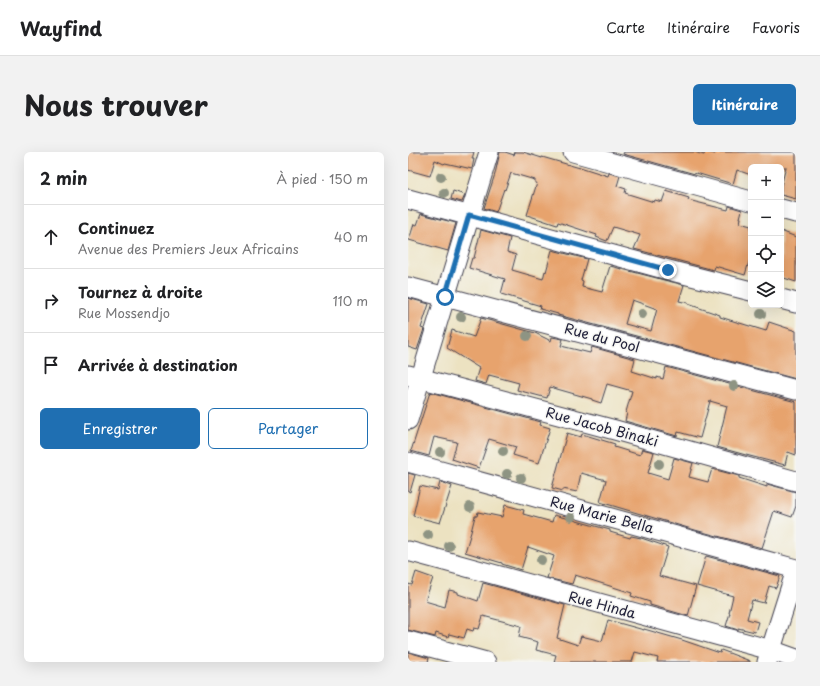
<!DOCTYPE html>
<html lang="fr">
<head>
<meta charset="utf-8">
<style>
  body { margin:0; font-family:"Playpen Sans",sans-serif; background:#f2f2f2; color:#202124 }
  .controls { position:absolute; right:12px; top:12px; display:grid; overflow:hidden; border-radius:6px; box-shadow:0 4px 16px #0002 }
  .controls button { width:36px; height:36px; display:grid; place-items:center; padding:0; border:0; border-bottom:1px solid #e0e0e0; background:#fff; color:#202124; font:20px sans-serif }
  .stop { position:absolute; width:12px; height:12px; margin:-9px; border:3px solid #1f6fb2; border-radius:50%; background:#fff }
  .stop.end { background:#1f6fb2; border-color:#fff; box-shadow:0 1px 4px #0008 }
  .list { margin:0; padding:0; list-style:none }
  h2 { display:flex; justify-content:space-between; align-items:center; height:52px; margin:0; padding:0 16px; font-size:17px }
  h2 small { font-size:13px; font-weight:400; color:#757577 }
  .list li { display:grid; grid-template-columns:26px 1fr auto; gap:12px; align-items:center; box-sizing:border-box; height:64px; padding:0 16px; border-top:1px solid #e0e0e0 }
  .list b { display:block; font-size:15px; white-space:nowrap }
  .list p { margin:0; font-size:13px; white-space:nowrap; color:#757577 }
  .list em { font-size:13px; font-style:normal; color:#757577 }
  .actions { display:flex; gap:8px; padding:12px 16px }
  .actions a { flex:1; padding:9px 0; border:1px solid #1f6fb2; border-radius:6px; text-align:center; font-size:14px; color:#1f6fb2 }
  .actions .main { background:#1f6fb2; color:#fff }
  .icon { flex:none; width:22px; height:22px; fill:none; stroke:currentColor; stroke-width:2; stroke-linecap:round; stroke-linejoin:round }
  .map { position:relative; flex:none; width:388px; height:510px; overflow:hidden; border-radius:6px }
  header { display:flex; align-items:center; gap:24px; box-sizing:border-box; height:56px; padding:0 20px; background:#fff; border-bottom:1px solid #e0e0e0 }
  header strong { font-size:19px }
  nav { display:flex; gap:22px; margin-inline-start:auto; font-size:14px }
  .intro { display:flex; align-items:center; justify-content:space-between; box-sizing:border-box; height:96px; padding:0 24px }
  h1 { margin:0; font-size:28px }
  .button { padding:10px 18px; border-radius:6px; background:#1f6fb2; color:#fff; font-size:14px; font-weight:700 }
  main { display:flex; gap:24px; padding:0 24px }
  aside { flex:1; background:#fff; border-radius:6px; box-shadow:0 4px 16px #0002 }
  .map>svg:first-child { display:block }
</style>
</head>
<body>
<header>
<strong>Wayfind</strong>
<nav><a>Carte</a><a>Itinéraire</a><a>Favoris</a></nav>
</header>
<div class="intro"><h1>Nous trouver</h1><a class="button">Itinéraire</a></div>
<main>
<aside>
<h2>2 min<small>À pied · 150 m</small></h2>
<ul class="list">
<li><svg class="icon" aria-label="ahead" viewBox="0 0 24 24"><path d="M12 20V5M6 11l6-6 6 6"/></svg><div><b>Continuez</b><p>Avenue des Premiers Jeux Africains</p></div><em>40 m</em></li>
<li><svg class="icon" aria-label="right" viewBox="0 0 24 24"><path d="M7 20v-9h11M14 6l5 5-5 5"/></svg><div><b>Tournez à droite</b><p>Rue Mossendjo</p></div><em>110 m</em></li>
<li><svg class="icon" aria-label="arrive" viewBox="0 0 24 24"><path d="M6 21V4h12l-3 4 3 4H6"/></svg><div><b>Arrivée à destination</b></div></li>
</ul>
<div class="actions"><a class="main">Enregistrer</a><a>Partager</a></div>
</aside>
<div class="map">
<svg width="388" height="510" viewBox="0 0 388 510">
  <rect width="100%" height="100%" fill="#f6f6f2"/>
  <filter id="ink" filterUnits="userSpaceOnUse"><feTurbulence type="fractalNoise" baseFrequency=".025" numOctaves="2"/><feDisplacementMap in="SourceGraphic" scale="8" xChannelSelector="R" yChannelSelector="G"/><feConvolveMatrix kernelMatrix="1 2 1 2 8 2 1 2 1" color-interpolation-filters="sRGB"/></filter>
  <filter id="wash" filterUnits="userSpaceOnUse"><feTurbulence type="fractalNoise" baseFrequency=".012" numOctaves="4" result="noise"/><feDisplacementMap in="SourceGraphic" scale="16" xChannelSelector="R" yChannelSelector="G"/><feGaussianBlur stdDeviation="0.9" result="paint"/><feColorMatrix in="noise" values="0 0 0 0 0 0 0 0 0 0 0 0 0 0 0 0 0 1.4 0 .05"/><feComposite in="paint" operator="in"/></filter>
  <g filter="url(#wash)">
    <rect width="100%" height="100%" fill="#ece2c1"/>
    <g id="blocks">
      <!-- building -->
      <g fill="#e7a36d" fill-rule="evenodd">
        <polygon points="0,0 66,0 64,7 66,7 64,17 37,11 36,12 27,8 22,24 0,18"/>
        <polygon points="92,0 97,0 106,3 107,0 115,0 134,6 134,5 172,16 172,15 200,24 201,21 212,24 209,34 218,37 217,41 246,50 247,48 254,50 258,39 281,46 280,48 320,58 321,54 334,58 332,66 333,66 332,71 343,74 343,103 337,123 307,114 306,118 226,97 232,83 205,75 199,89 188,85 189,83 150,70 149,73 119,63 129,31 127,31 127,28 103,21 97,38 96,37 88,60 76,56 87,22"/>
        <polygon points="216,0 286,0 296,3 297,0 307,2 308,0 388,0 388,47 373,43 373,34 378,15 343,15 343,23 329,18 325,32 288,21 287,22 215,2"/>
        <polygon points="45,39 57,43 54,50 43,47"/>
        <polygon points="13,62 48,71 40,99 1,88 6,72 9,73"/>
        <path d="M 73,78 L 102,86 L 99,100 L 108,103 L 104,118 L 135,127 L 137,119 L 138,120 L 144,98 L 179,107 L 173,128 L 175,129 L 174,135 L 194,140 L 202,114 L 276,133 L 271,149 L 280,151 L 280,152 L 312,163 L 312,165 L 358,179 L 361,170 L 388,179 L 388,227 L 150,163 L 150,162 L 132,157 L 133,154 L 93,142 L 97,127 L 61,116 L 64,106 L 66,106 ZM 224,148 L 249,157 L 243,179 L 217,172 Z"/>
        <polygon points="373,79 388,85 388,130 373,125"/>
        <polygon points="0,146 21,152 13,176 16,177 9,198 0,195"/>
        <polygon points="73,166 127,181 143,189 144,185 155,187 153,194 182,201 184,195 227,207 224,219 249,227 249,225 255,227 258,215 388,250 388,303 380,300 377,313 338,303 309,295 319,254 302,249 292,286 270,280 269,284 217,269 219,261 218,260 224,239 199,232 193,251 184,248 184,247 142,235 139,246 109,238 111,231 81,223 78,232 67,229 71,216 39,196 44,178 66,185"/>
        <polygon points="22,240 133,270 132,273 142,276 131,311 105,303 108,295 81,287 71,316 44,307 49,290 26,285 21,304 3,299"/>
        <polygon points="159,281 173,285 174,282 207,292 206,295 232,303 234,297 246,300 240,321 260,327 266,306 285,311 281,325 300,330 304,317 331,324 331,326 359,335 359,332 388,340 388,354 384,365 366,359 354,396 287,378 192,350 198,328 173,321 169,340 155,337 155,339 144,336"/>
        <polygon points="0,321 7,323 2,340 0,339"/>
        <polygon points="32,330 44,334 32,371 5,364 12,334 30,338"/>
        <polygon points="97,353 116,358 115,362 144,370 146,363 202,378 202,380 222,386 223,384 233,386 260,395 251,424 288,434 280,464 242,453 242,450 223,444 224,441 167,423 164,432 139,426 146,404 120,395 113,418 94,412 94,411 57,400 63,380 67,364 69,364 70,360 94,365"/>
        <polygon points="298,404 372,424 368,436 361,434 356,451 344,448 339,467 350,470 347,480 330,476 330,478 318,474 322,461 321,461 325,444 289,434"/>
        <polygon points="8,420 25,426 17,449 37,455 41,438 50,440 50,442 70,449 75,431 157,453 149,486 170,493 173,484 194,489 200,468 236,478 236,477 274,488 312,501 313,498 342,509 342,510 249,510 250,506 227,500 224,510 146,510 148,503 128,498 130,490 111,485 113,474 75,464 71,477 66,476 65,479 59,477 56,486 41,482 40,485 28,481 27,485 0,478 0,432 4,433"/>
        <polygon points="0,500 21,506 20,510 0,510"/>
      </g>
    </g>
  </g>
  <g filter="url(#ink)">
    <use href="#blocks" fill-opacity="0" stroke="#403f4f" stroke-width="1"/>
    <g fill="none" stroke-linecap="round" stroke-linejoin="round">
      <!-- minor casing -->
      <g stroke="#403f4f" stroke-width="21">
        <g id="minor">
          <polyline points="165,0 343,49"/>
          <polyline points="0,47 260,118 343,139"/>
          <polyline points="373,57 388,61"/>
          <polyline points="0,135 388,238"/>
          <polyline points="373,147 388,151"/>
          <polyline points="0,223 207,278 388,329"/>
          <polyline points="0,268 81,0"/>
          <polyline points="0,310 388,417"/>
          <polyline points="0,399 363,498 388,507"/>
          <polyline points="0,489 78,510"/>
          <polyline points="359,510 388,418"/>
        </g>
      </g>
      <!-- minor -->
      <use href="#minor" stroke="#fff" stroke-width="19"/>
    </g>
    <!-- trees -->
    <g fill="#8e9483">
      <circle cx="33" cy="25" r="5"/>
      <circle cx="36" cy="41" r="5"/>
      <circle cx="234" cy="162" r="5"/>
      <circle cx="353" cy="162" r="5"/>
      <circle cx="53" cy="165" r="5"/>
      <circle cx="119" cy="184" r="5"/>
      <circle cx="326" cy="234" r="5"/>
      <circle cx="95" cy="299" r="5"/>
      <circle cx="32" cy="300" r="5"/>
      <circle cx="251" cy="312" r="5"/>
      <circle cx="99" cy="322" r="5"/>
      <circle cx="113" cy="326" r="5"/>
      <circle cx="62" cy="355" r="5"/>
      <circle cx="163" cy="365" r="5"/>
      <circle cx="20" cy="383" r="5"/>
      <circle cx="41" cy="394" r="5"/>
      <circle cx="133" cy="408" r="5"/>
    </g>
  </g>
  <g fill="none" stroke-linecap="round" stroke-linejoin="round" filter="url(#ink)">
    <!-- route -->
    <polyline stroke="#1f6fb2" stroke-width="5" points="37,145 61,63 260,118"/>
  </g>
  <g text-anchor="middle" stroke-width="3" stroke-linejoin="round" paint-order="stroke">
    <!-- street labels -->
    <g font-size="14" fill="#22223b" stroke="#f6f6f2">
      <text transform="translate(194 186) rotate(15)" y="5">Rue du Pool</text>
      <text transform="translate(194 275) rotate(15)" y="5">Rue Jacob Binaki</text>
      <text transform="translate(194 363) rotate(15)" y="5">Rue Marie Bella</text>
      <text transform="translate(194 453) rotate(15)" y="5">Rue Hinda</text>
    </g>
  </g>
</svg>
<div class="controls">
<button>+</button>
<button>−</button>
<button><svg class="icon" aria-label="locate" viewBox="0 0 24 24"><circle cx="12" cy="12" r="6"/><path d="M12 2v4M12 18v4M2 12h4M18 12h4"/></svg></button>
<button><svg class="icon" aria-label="layers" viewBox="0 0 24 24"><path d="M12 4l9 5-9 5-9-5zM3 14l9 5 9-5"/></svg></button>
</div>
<div class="stop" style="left:37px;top:145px"></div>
<div class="stop end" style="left:260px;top:118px"></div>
</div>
</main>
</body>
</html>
